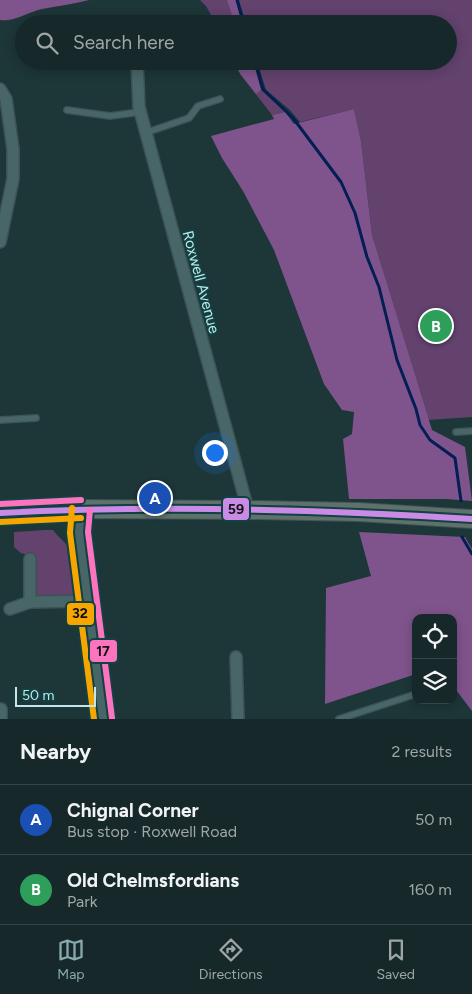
<!DOCTYPE html>
<html lang="en">
<head>
<meta charset="utf-8">
<style>
  body { margin:0; font-family:Figtree,sans-serif; background:#233436; color:#f1f3f6 }
  .controls { position:absolute; right:15px; bottom:15px; display:grid; overflow:hidden; border-radius:10px; box-shadow:0 2px 12px #0003 }
  .controls button { width:45px; height:45px; display:grid; place-items:center; padding:0; border:0; border-bottom:1px solid #354447; background:#16282a; color:#f1f3f6; font:25px sans-serif }
  .scale { position:absolute; left:15px; bottom:12px; width:81px; box-sizing:border-box; padding-left:5px; border:2px solid #c0e8ea; border-top:0; font-size:14px; line-height:18px; white-space:nowrap; color:#c0e8ea; -webkit-text-stroke:4px #124143; paint-order:stroke }
  .you { position:absolute; left:214px; top:452px; width:18px; height:18px; margin:-12px; border:4px solid #fff; border-radius:50%; background:#1a73e8; box-shadow:0 0 0 8px #1a73e833 }
  .badge { display:grid; place-items:center; width:32px; height:32px; border-radius:50%; background:#87aaac; color:#fff; font-size:16px; font-weight:700 }
  .pin { position:absolute; translate:-50% -50%; border:2px solid #fff; box-shadow:0 1px 5px #0006 }
  .list { margin:0; padding:0; list-style:none }
  h2 { display:flex; justify-content:space-between; align-items:center; height:65px; margin:0; padding:0 20px; font-size:21px }
  h2 small { font-size:16px; font-weight:400; color:#9ea6a8 }
  .list li { display:grid; grid-template-columns:32px 1fr auto; gap:15px; align-items:center; box-sizing:border-box; height:70px; padding:0 20px; border-top:1px solid #354447 }
  .list b { display:block; font-size:19px; white-space:nowrap }
  .list p { margin:0; font-size:16px; white-space:nowrap; color:#9ea6a8 }
  .list em { font-size:16px; font-style:normal; color:#9ea6a8 }
  .icon { flex:none; width:28px; height:28px; fill:none; stroke:currentColor; stroke-width:2; stroke-linecap:round; stroke-linejoin:round }
  .map { position:relative; flex:none; width:472px; height:719px; overflow:hidden }
  .search { position:absolute; background:#16282a; box-shadow:0 2px 12px #0003; left:15px; right:15px; top:15px; height:55px; display:flex; align-items:center; gap:12px; box-sizing:border-box; padding:0 18px; border-radius:28px; color:#9ea6a8; font-size:19px }
  .sheet { height:205px; background:#16282a }
  nav { display:flex; justify-content:space-around; align-items:center; box-sizing:border-box; height:70px; border-top:1px solid #354447; background:#16282a; font-size:14px; color:#9ea6a8 }
  nav a { display:grid; justify-items:center; gap:2px }
  nav .on { color:#87aaac }
  .map>svg:first-child { display:block }
</style>
</head>
<body>
<div class="map">
<svg width="472" height="719" viewBox="0 0 472 719">
  <rect width="100%" height="100%" fill="#1d3638"/>
  <!-- green -->
  <g fill="#63426e">
    <polygon points="200,0 236,0 242,24 216,24 206,6"/>
    <polygon points="239,0 472,0 472,417 428,420 372,235 361,141 354,109 300,122 290,110 266,90 257,61 448,61 448,24 246,24"/>
    <polygon points="233,61 253,61 261,90 285,112 272,115 241,75"/>
    <path d="M 45,530 L 53,530 C 57,536 63,540 67,545 C 73,555 76,582 77,593 L 73,597 L 40,599 L 35,596 L 32,556 L 21,553 L 14,547 L 14,532 Z"/>
  </g>
  <!-- forest -->
  <g fill="#7f548c">
    <path d="M 0,0 L 89,0 C 73,4 57,6 42,9 C 28,12 14,22 0,20 Z"/>
    <polygon points="227,0 236,0 242,24 235,24"/>
    <polygon points="233,61 253,61 261,90 256,94 241,75"/>
    <polygon points="354,109 361,141 372,235 432,430 465,447 472,501 446,499 349,499 343,439 352,434 354,412 342,410 324,384 274,250 243,191 222,158 211,136 274,119 272,115 285,112 294,124"/>
    <polygon points="359,532 465,537 472,549 472,711 453,686 453,618 416,618 416,674 325,704 326,588 371,576"/>
  </g>
  <g fill="none" stroke-linecap="round" stroke-linejoin="round">
    <!-- stream -->
    <g stroke="#031e54" stroke-width="3">
      <polyline points="237,0 244,24"/>
      <polyline points="255,61 263,89 293,118 341,182 355,213 367,257 379,287 397,360 416,409 420,425 430,440 455,458 461,501"/>
      <polyline points="462,537 472,554"/>
    </g>
    <!-- lane casing -->
    <g stroke="#3d5254" stroke-width="8">
      <g id="lane">
        <polyline points="78,61 78,63 137,66"/>
        <polyline points="67,110 110,116 140,112"/>
        <polyline points="145,133 189,118 198,106 220,99"/>
        <polyline points="0,420 36,418"/>
        <polyline points="456,432 472,431"/>
        <polyline points="339,719 416,694"/>
      </g>
    </g>
    <!-- street casing -->
    <g stroke="#3d5254" stroke-width="14">
      <g id="street">
        <polyline points="137,61 139,107 248,510"/>
        <polyline points="0,89 6,99 13,149 13,179 0,242"/>
        <polyline points="30,559 30,602"/>
        <polyline points="10,609 30,602 89,601"/>
        <polyline points="236,657 238,719"/>
        <polyline points="1,709 1,719"/>
      </g>
    </g>
    <!-- secondary casing -->
    <g stroke="#3d5254" stroke-width="19">
      <polyline id="secondary" points="81,509 79,532 89,601 97,681 103,719"/>
    </g>
    <!-- primary casing -->
    <g stroke="#3d5254" stroke-width="20">
      <polyline id="primary" points="0,513 81,509 248,510 359,512 472,519"/>
    </g>
    <!-- lane -->
    <use href="#lane" stroke="#486668" stroke-width="5.5"/>
    <!-- street -->
    <use href="#street" stroke="#486668" stroke-width="11"/>
    <!-- secondary -->
    <use href="#secondary" stroke="#486668" stroke-width="16"/>
    <!-- primary -->
    <use href="#primary" stroke="#5e716a" stroke-width="18"/>
    <!-- bus-1 casing -->
    <g stroke="#124143" stroke-width="10">
      <path id="bus-1" d="M 0,513 C 157,505 315,509 472,519"/>
    </g>
    <!-- bus-2 casing -->
    <g stroke="#124143" stroke-width="10">
      <g id="bus-2">
        <polyline points="72,508 70,533 94,719"/>
        <polyline points="0,522 81,518"/>
      </g>
    </g>
    <!-- bus-3 casing -->
    <g stroke="#124143" stroke-width="10">
      <g id="bus-3">
        <polyline points="0,504 81,500"/>
        <polyline points="90,510 88,532 112,718"/>
      </g>
    </g>
    <!-- bus-1 -->
    <use href="#bus-1" stroke="#ca8be6" stroke-width="6"/>
    <!-- bus-2 -->
    <use href="#bus-2" stroke="#f7a600" stroke-width="6"/>
    <!-- bus-3 -->
    <use href="#bus-3" stroke="#fc73be" stroke-width="6"/>
  </g>
  <g text-anchor="middle" stroke-width="4" stroke-linejoin="round" paint-order="stroke">
    <!-- street labels -->
    <g font-size="15" fill="#c0e8ea" stroke="#124143">
      <text transform="translate(201 282) rotate(75)" y="5">Roxwell Avenue</text>
    </g>
  </g>
  <g stroke="#124143" stroke-width="2">
    <rect x="222" y="497" width="28" height="24" rx="5" fill="#ca8be6"/>
    <rect x="66" y="602" width="29" height="24" rx="5" fill="#f7a600"/>
    <rect x="89" y="639" width="29" height="24" rx="5" fill="#fc73be"/>
  </g>
  <g font-size="14" text-anchor="middle" font-weight="bold" fill="#111">
    <text x="236" y="514">59</text>
    <text x="80" y="618">32</text>
    <text x="103" y="656">17</text>
  </g>
</svg>
<div class="controls">
<button><svg class="icon" aria-label="locate" viewBox="0 0 24 24"><circle cx="12" cy="12" r="6"/><path d="M12 2v4M12 18v4M2 12h4M18 12h4"/></svg></button>
<button><svg class="icon" aria-label="layers" viewBox="0 0 24 24"><path d="M12 4l9 5-9 5-9-5zM3 14l9 5 9-5"/></svg></button>
</div>
<div class="scale">50 m</div>
<div class="you"></div>
<div class="pin badge" style="left:155px;top:498px;background:#1a4fb4">A</div>
<div class="pin badge" style="left:436px;top:326px;background:#2e9e5b">B</div>
<div class="search"><svg class="icon" aria-label="search" viewBox="0 0 24 24"><circle cx="10" cy="10" r="6"/><path d="M15 15l6 6"/></svg>Search here</div>
</div>
<section class="sheet">
<h2>Nearby<small>2 results</small></h2>
<ul class="list">
<li><span class="badge" style="background:#1a4fb4">A</span><div><b>Chignal Corner</b><p>Bus stop · Roxwell Road</p></div><em>50 m</em></li>
<li><span class="badge" style="background:#2e9e5b">B</span><div><b>Old Chelmsfordians</b><p>Park</p></div><em>160 m</em></li>
</ul>
</section>
<nav>
<a class="on"><svg class="icon" aria-label="map" viewBox="0 0 24 24"><path d="M3 6l6-2 6 2 6-2v14l-6 2-6-2-6 2zM9 4v14M15 6v14"/></svg>Map</a>
<a><svg class="icon" aria-label="directions" viewBox="0 0 24 24"><path d="M12 3l9 9-9 9-9-9zM9 14v-3h6M13 9l2 2-2 2"/></svg>Directions</a>
<a><svg class="icon" aria-label="saved" viewBox="0 0 24 24"><path d="M7 4h10v16l-5-4-5 4z"/></svg>Saved</a>
</nav>
</body>
</html>
